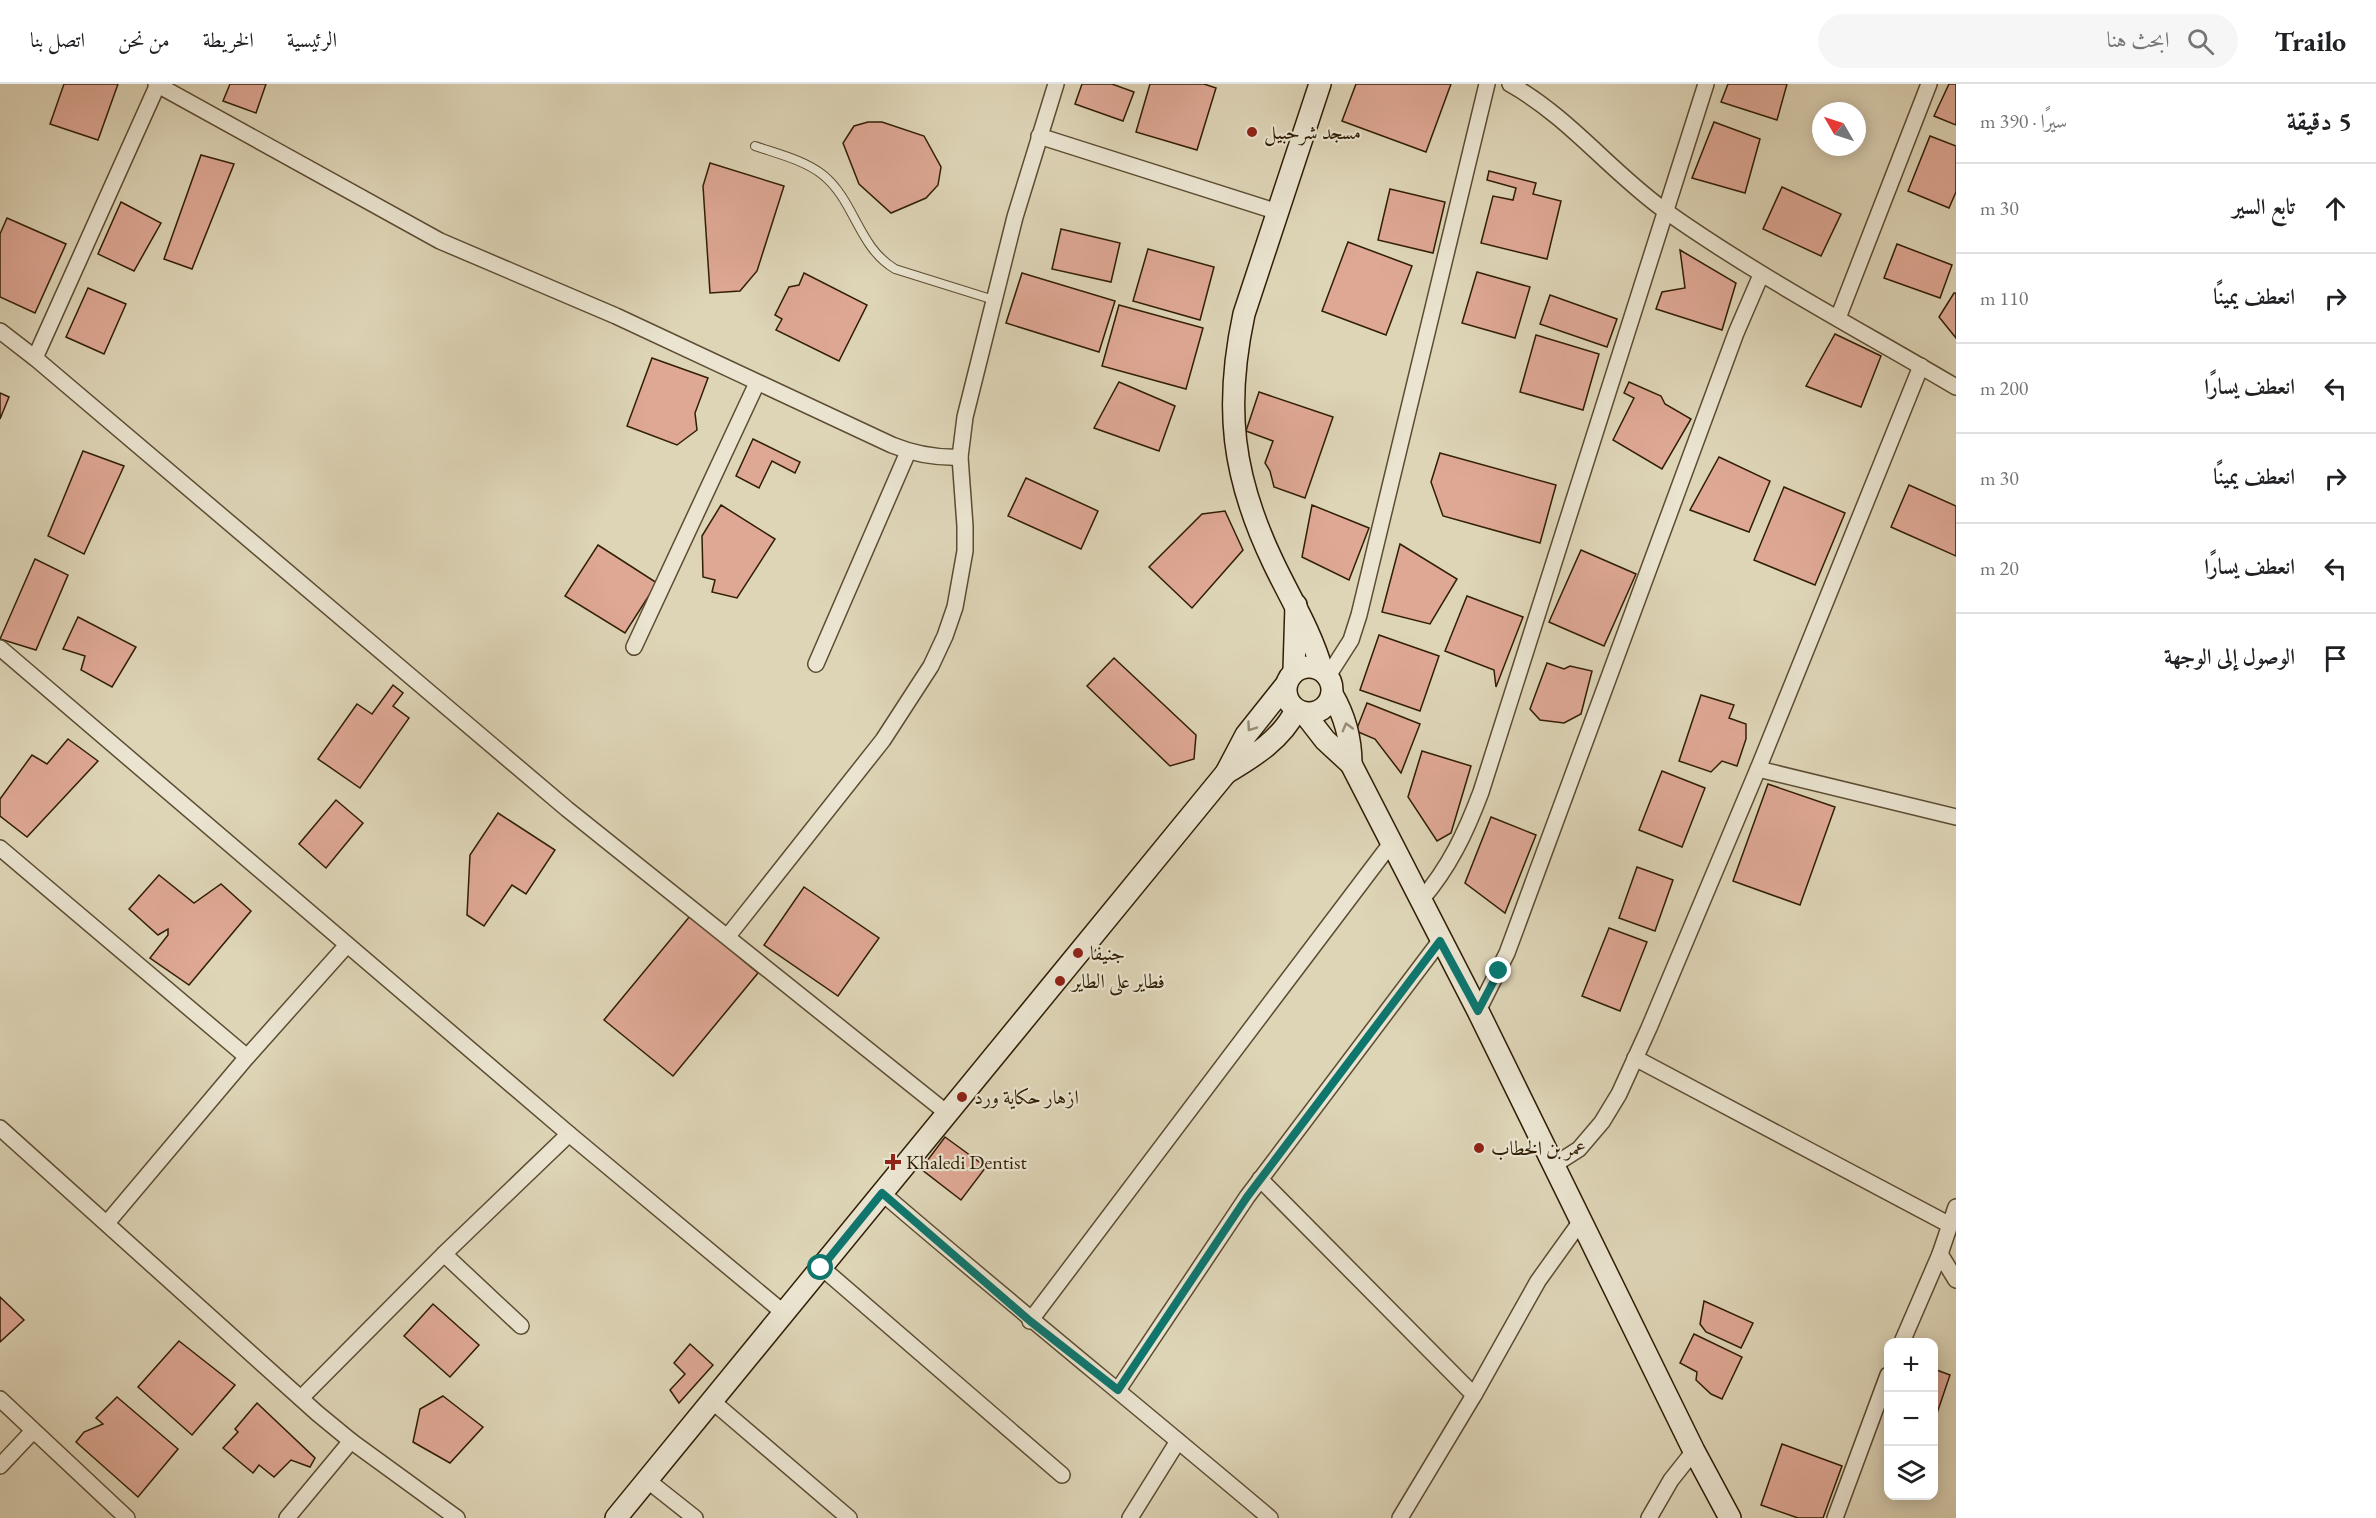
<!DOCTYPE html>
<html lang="ar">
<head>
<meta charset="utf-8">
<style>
  body { margin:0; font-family:"EB Garamond",Amiri,serif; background:#f6f6f6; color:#202124; direction:rtl }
  .controls { position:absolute; right:18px; bottom:18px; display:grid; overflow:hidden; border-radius:12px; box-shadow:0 3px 15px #0003 }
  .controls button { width:54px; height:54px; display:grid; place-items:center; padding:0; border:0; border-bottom:2px solid #e0e0e0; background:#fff; color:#202124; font:30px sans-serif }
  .compass { position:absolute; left:1812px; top:18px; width:54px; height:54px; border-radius:50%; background:#fff; box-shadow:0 3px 15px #0003; rotate:309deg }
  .stop { position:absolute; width:18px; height:18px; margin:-14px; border:4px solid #0f766e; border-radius:50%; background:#fff }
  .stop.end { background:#0f766e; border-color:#fff; box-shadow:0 2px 6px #0008 }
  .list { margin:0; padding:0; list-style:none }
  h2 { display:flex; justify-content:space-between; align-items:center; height:78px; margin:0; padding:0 24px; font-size:26px }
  h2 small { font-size:20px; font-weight:400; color:#757577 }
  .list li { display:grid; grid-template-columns:39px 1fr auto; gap:18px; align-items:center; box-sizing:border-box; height:90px; padding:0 24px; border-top:2px solid #e0e0e0 }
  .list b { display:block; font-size:22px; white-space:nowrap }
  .list em { font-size:20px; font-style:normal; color:#757577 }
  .icon { flex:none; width:33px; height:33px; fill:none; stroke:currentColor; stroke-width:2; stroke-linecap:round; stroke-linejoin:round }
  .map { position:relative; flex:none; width:1956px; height:1434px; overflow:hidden; direction:ltr }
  header { display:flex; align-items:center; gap:36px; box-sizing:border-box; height:84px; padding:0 30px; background:#fff; border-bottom:2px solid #e0e0e0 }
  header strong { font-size:28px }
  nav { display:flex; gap:33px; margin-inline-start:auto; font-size:21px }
  .search { width:420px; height:54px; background:#f6f6f6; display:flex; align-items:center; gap:15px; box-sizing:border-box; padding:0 21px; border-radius:33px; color:#757577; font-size:22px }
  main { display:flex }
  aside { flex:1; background:#fff }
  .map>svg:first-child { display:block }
</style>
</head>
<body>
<header>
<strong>Trailo</strong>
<div class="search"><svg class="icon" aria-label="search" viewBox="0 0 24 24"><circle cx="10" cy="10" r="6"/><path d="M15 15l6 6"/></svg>ابحث هنا</div>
<nav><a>الرئيسية</a><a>الخريطة</a><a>من نحن</a><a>اتصل بنا</a></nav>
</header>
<main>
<aside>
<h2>5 دقيقة<small>سيرًا · 390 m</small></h2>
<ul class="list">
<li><svg class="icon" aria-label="ahead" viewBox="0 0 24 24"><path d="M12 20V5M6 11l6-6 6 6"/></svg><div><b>تابع السير</b></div><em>30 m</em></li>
<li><svg class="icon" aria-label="right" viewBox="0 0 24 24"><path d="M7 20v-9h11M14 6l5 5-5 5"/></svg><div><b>انعطف يمينًا</b></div><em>110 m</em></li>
<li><svg class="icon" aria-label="left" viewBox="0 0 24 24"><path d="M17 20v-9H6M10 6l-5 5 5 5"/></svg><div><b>انعطف يسارًا</b></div><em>200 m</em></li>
<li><svg class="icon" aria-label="right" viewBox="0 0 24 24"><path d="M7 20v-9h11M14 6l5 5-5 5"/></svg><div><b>انعطف يمينًا</b></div><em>30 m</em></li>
<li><svg class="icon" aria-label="left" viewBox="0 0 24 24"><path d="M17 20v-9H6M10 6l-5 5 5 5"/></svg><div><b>انعطف يسارًا</b></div><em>20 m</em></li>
<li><svg class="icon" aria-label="arrive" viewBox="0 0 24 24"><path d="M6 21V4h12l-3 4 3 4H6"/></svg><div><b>الوصول إلى الوجهة</b></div></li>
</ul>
</aside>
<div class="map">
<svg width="1956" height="1434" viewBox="0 0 1956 1434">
  <rect width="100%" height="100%" fill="#ded5b7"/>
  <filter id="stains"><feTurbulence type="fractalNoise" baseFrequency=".00333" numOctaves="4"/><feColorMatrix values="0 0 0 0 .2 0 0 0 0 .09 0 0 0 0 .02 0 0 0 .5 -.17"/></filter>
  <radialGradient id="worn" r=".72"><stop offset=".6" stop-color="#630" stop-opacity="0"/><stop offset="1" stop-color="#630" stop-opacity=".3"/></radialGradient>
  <!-- building -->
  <g fill="#dfa895" stroke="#301e05" stroke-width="1.5">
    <polygon points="64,0 118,0 98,56 50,40"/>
    <polygon points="230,0 266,0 256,29 223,17"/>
    <polygon points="1082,0 1112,0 1134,8 1123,37 1075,20"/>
    <polygon points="1150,0 1204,0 1216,4 1197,66 1136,48"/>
    <polygon points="1356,0 1451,0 1426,68 1342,37"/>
    <polygon points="1728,0 1787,0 1777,36 1721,18"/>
    <polygon points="1949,0 1956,0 1956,41 1934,32"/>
    <polygon points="868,38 882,38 924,52 941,83 938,101 926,114 891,129 859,100 843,59 854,42"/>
    <polygon points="1714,38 1760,55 1745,109 1692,94"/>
    <polygon points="1930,52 1956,62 1956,108 1949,124 1908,107"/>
    <polygon points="201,71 234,80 192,185 164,175"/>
    <polygon points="710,79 784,102 757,187 740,207 710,209 703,102"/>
    <polygon points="1489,87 1536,99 1533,110 1561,117 1547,175 1481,159 1493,112 1513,116 1516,104 1487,96"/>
    <polygon points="1782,103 1841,130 1821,172 1763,145"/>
    <polygon points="1390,105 1445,118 1433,169 1378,156"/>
    <polygon points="121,118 161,139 134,187 98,170"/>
    <polygon points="7,134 66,160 35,229 0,213 0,150"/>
    <polygon points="1061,145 1120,159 1111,198 1052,185"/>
    <polygon points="1348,158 1412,182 1386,251 1322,227"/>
    <polygon points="1897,160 1952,181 1940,214 1884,194"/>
    <polygon points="1148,165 1214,183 1200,236 1133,217"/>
    <polygon points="1680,166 1736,199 1722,246 1656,225 1662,208 1685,204"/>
    <polygon points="1477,188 1530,203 1515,254 1462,239"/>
    <polygon points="804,189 867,221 839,277 776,246 782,235 775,231 789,203 799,201"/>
    <polygon points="1022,189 1115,217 1099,268 1006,239"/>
    <polygon points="88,204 126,220 104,270 66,253"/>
    <polygon points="1954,209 1956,209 1956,254 1939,233"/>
    <polygon points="1550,211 1617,235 1607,263 1540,240"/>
    <polygon points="1119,221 1203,244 1186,305 1102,282"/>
    <polygon points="1835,250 1881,272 1861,323 1806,302"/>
    <polygon points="1536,251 1599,270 1583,326 1520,308"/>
    <polygon points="652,274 708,294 695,329 697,346 677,361 627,342"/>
    <polygon points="1119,298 1175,322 1159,367 1094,344"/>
    <polygon points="1629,298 1661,312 1665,320 1691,335 1662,385 1613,356 1634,314 1624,309"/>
    <polygon points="1259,308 1333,333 1305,414 1274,403 1270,387 1265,379 1273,357 1246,347"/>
    <polygon points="0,309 9,313 0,335"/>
    <polygon points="753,355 800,378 795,389 772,377 759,404 736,392"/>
    <polygon points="83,367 124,382 84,470 48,452"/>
    <polygon points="1440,369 1556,401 1540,459 1443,432 1431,398"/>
    <polygon points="1719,373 1770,397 1749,448 1690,426"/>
    <polygon points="1026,394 1098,427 1081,465 1008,432"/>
    <polygon points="1909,401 1956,422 1956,472 1891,443"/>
    <polygon points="1784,403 1845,429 1815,501 1754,476"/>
    <polygon points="721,421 775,455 737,514 712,508 715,496 703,493 702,452"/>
    <polygon points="1312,421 1369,444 1349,496 1302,473"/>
    <polygon points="1225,427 1243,466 1192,524 1149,483 1202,430"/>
    <polygon points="1400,460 1457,495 1430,540 1382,528"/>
    <polygon points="598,461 657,499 625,549 565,512"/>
    <polygon points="1581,466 1636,490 1604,562 1549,538"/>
    <polygon points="35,475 68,491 36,566 0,555"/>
    <polygon points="1467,512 1523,533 1496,603 1494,586 1445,567"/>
    <polygon points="78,533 136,563 112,603 81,586 85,572 63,565"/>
    <polygon points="1379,551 1439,572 1420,627 1360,606"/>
    <polygon points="1114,574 1196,651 1194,675 1170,682 1087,602"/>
    <polygon points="1547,579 1564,585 1570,582 1592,587 1581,630 1564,639 1540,636 1530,625"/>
    <polygon points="393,601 403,609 393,622 409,634 360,704 318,675 357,620 372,630"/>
    <polygon points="1701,611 1734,621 1729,634 1746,640 1746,655 1737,682 1722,677 1711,688 1679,677"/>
    <polygon points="1367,619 1420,640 1401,689 1375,655 1356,647"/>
    <polygon points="68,655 98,677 27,753 0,732 0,715 32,671 47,680"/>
    <polygon points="1422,667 1471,682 1451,749 1437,757 1408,713"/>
    <polygon points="1662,687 1705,704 1682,763 1639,746"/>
    <polygon points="1768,700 1835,723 1800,821 1733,797"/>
    <polygon points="336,716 363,739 326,784 299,760"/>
    <polygon points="498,729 555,766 526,810 512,801 484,842 467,831 470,771"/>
    <polygon points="1491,733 1536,751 1505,829 1465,799"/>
    <polygon points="1637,783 1673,796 1655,847 1619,834"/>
    <polygon points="159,791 194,819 221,800 251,827 189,901 150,874 168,851 168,845 158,851 129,825"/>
    <polygon points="804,803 879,854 838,912 764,861"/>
    <polygon points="690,832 758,889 673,992 604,936"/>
    <polygon points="1609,844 1647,858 1620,927 1582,912"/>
    <polygon points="945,1053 986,1083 961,1116 921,1085"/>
    <polygon points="0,1213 24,1236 0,1258"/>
    <polygon points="1704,1217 1753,1239 1741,1264 1706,1248 1700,1240"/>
    <polygon points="433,1220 479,1261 450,1293 404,1252"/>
    <polygon points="1694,1250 1742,1273 1722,1315 1711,1310 1696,1296 1697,1288 1680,1279"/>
    <polygon points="179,1257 235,1301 192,1351 138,1303"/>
    <polygon points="690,1260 713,1281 679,1319 670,1306 685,1290 674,1279"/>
    <polygon points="1934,1285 1950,1291 1934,1338"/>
    <polygon points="443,1312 483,1343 450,1379 413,1358 420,1325"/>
    <polygon points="117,1313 178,1365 138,1413 76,1358 84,1348 103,1340 96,1334"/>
    <polygon points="257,1319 315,1374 310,1383 291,1376 274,1393 259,1381 253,1389 223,1364 238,1348 235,1345"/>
    <polygon points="1782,1360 1842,1382 1823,1434 1798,1434 1761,1421"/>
  </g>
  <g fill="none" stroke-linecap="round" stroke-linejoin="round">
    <!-- lane casing -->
    <g stroke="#5c4c32" stroke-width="10">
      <path id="lane" d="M 755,62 C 778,70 804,76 823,91 C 855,117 858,163 895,185 L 994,216"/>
    </g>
    <!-- street casing -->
    <g stroke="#5c4c32" stroke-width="18">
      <g id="street">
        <path d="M 156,0 L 440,157 L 616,232 L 892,361 C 914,370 936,374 960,373"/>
        <path d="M 1510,0 C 1569,33 1610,87 1664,126 C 1757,192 1858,245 1956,303"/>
        <polyline points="1039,52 1278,128"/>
        <polyline points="1838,234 1929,0"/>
        <polyline points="0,247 35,274 567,725 947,1029"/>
        <polyline points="35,274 158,0"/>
        <polyline points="634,563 757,299"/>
        <polyline points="0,564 569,1050 784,1229"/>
        <polyline points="816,580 908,368"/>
        <polyline points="1328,592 1351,556 1359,531 1487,0"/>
        <polyline points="1758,685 1956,733"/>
        <polyline points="0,764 247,973"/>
        <path d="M 1421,816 C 1449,784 1466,748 1481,708 L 1706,0"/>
        <polyline points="728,852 883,656 931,582 945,552 955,523 965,467 965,442 960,373 965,333 1015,133 1056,0"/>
        <polyline points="1478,927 1507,869 1736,249 1761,191"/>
        <polyline points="1635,974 1950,1141"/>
        <polyline points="0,1044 317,1329 351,1357 457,1434"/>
        <polyline points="1554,1081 1579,1065 1602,1038 1619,1010 1649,944 1758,685 1921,282"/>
        <polyline points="1260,1095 1474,1311"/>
        <path d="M 882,1109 C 1010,1219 1141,1325 1270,1434"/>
        <polyline points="107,1139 247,973 347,861"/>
        <polyline points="444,1170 521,1242"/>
        <polyline points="1940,1170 1956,1196"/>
        <polyline points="821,1183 1062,1391"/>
        <polyline points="1030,1237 1392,758"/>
        <polyline points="1902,1258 1940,1170 1956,1123"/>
        <polyline points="1118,1306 1247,1113 1440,857"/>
        <polyline points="301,1314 444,1170 569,1050"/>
        <polyline points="0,1315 127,1434"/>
        <polyline points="712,1317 849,1434"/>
        <polyline points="0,1382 33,1347"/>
        <polyline points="647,1396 695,1434"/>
        <polyline points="287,1434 351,1357"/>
        <polyline points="1130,1434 1178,1357"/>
        <polyline points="1400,1434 1474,1311 1538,1197 1581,1137"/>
        <polyline points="1649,1434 1671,1396 1694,1367"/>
        <polyline points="1835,1434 1888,1291"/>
      </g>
    </g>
    <!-- secondary casing -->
    <g stroke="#301e05" stroke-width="24">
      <g id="secondary">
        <path d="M 1320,0 L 1244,230 C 1224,323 1232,392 1273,478 C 1290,514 1311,547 1322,586"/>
        <circle cx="1309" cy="606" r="23"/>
        <polyline points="1294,586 1296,521"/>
        <path d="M 1332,610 C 1345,632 1351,654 1351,680"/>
        <polyline points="1304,629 1325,656 1351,680 1478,927 1694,1367 1730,1434"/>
        <path d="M 1226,689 C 1253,673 1282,655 1296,626"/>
        <polyline points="616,1434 1226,689 1246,651 1285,602"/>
      </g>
    </g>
    <!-- lane -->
    <use href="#lane" stroke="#eae4d0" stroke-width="8"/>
    <!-- street -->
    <use href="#street" stroke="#eae4d0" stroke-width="15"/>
    <!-- secondary -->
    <use href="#secondary" stroke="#eae4d0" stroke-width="21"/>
  </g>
  <!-- one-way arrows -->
  <defs><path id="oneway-chevron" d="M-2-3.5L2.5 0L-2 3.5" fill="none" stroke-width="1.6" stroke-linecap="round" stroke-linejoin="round" transform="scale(1.5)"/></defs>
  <g stroke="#968b75">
    <use href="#oneway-chevron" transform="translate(1251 643) rotate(125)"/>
    <use href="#oneway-chevron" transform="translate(1347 643) rotate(-105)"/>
  </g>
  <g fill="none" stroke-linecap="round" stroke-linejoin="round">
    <!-- route -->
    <polyline stroke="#0f766e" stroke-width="8" points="821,1184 882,1109 1030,1237 1118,1306 1247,1113 1440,857 1478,927 1499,887"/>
  </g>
  <!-- markers -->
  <g fill="#8f2418" stroke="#eae4d0" stroke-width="2">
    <circle cx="1252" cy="48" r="6"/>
    <circle cx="1078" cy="869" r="6"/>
    <circle cx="1060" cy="897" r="6"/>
    <circle cx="962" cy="1013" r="6"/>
    <circle cx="1479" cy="1064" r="6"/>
    <path d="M890 1069h6v6h6v6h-6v6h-6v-6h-6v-6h6z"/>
  </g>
  <g text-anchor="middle" stroke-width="4.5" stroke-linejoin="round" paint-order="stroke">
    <!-- poi labels -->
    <g font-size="20" fill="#301e05" stroke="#eae4d0" text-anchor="start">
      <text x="1264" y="55">مسجد شرحبيل</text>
      <text x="1090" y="876">جنيفا</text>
      <text x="1072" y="904">فطاير على الطاير</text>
      <text x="974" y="1020">ازهار حكاية ورد</text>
      <text x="1491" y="1071">عمر بن الخطاب</text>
      <text x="906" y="1085">Khaledi Dentist</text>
    </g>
  </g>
  <rect width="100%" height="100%" filter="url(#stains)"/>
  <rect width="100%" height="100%" fill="url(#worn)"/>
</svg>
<div class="controls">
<button>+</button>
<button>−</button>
<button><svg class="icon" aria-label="layers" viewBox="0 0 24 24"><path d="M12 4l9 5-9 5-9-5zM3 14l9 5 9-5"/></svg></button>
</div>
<svg class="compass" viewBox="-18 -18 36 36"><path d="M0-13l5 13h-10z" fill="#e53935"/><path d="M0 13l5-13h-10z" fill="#757577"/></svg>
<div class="stop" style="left:821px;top:1184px"></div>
<div class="stop end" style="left:1499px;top:887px"></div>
</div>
</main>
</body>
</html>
